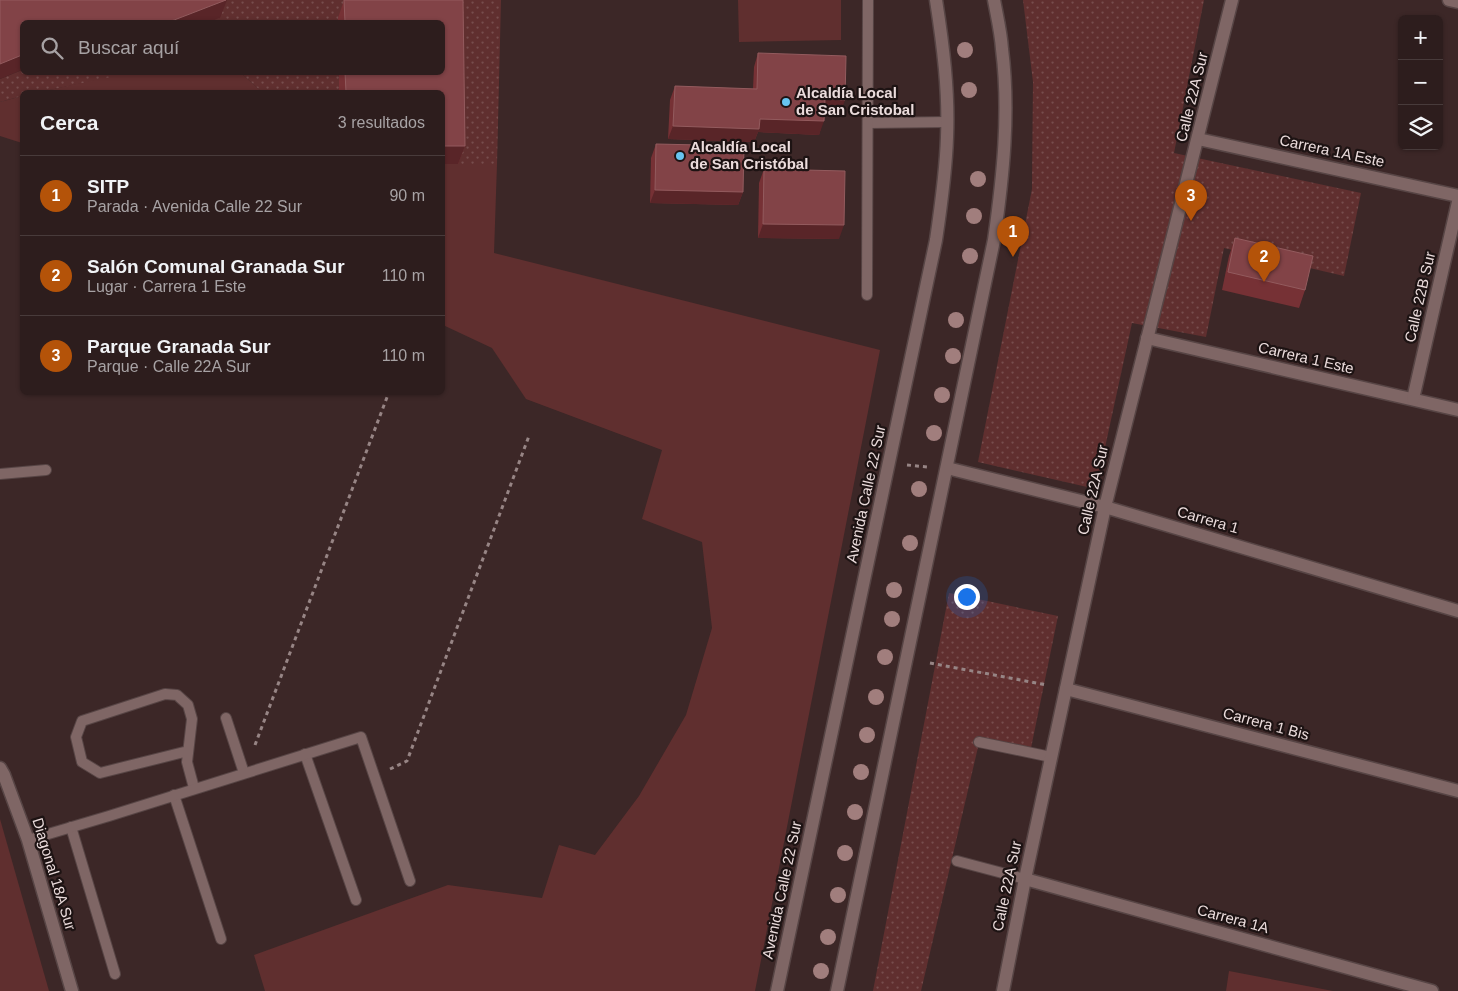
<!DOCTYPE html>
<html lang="es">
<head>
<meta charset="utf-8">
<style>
  body { margin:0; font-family:Arial,sans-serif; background:#352626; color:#f1f3f6 }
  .controls { position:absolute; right:15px; top:15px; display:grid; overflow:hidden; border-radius:8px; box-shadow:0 1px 4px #0004 }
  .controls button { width:45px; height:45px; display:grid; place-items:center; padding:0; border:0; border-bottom:1px solid #483b3b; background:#2d1d1d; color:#f1f3f6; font:25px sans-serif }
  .you { position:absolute; left:966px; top:596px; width:18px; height:18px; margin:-12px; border:4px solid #fff; border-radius:50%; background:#1a73e8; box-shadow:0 0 0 8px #1a73e833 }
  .badge { display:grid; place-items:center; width:32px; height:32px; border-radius:50%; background:#b45309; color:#fff; font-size:16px; font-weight:700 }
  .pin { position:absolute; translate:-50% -41px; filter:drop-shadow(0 1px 2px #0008) }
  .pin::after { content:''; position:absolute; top:26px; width:18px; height:15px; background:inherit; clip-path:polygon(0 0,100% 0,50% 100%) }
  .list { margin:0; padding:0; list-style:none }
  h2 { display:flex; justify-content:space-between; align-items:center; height:65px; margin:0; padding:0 20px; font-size:21px }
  h2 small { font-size:16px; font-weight:400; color:#a7a2a4 }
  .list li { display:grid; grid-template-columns:32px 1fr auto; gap:15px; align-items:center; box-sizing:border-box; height:80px; padding:0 20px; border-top:1px solid #483b3b }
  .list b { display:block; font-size:19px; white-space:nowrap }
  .list p { margin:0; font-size:16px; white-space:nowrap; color:#a7a2a4 }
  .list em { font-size:16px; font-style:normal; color:#a7a2a4 }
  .icon { flex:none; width:28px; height:28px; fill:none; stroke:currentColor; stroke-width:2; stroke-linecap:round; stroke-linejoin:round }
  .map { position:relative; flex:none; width:1458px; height:991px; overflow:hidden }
  .search { position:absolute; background:#2d1d1d; box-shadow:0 1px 4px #0004; left:20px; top:20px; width:425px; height:55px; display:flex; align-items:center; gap:12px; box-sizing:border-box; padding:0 18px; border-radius:8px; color:#a7a2a4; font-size:19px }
  .panel { position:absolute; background:#2d1d1d; box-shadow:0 1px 4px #0004; left:20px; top:90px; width:425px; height:305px; border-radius:8px }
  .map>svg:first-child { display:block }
</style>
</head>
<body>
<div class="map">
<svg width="1458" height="991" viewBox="0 0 1458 991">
  <defs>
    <pattern id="park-dots" width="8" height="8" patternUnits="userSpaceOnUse" patternTransform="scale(1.25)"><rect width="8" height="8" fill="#602f2f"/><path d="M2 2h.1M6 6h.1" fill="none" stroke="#774d4d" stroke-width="1.8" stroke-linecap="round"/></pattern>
  </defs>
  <rect width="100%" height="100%" fill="#3c2727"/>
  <!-- green -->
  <g fill="#602f2f">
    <polygon points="738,0 841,0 841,40 739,42"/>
    <polygon points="130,72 241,73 262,92 40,92"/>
    <polygon points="22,96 22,143 0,136 0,102"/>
    <polygon points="443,164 497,164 494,253 880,350 755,991 265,991 254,955 448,885 542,898 559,845 595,855 639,796 686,715 712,628 702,542 642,519 662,450 526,399 492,348 443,325"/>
    <polygon points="0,819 49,991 0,991"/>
    <polygon points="1229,971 1333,991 1226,991"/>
  </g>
  <!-- park -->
  <g fill="url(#park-dots)">
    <polygon points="213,0 501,0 497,164 443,164 442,92 262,92 241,73 442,72 442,22 208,22 220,17"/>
    <polygon points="1023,0 1204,0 1174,153 1361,193 1344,276 1224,248 1206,337 1132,323 1096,489 978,462 1032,189 1033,82"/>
    <polygon points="22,70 22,72 130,73 40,92 22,92 22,96 0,102 0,79"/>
    <polygon points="949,593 1058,616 1030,753 979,743 921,991 873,991"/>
  </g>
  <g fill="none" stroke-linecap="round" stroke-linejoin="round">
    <!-- lane casing -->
    <g stroke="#574545" stroke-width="12">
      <g id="lane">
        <polyline points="868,123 947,122"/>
        <polyline points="867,295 868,0"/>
        <polyline points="0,474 46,470"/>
        <polyline points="226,718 244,773"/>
        <polyline points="979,742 1051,757"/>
        <polyline points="188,751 100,773 82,762 76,737 82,721 165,694 177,695 188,705 192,719 187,762 194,788"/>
        <polyline points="305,754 356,900"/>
        <polyline points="174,795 221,939"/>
        <polyline points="71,827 115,974"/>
        <polyline points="28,840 109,816 361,737 410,881"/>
        <polyline points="957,861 1025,879"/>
      </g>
    </g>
    <!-- street casing -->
    <g stroke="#574545" stroke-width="15">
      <g id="street">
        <polyline points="1449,0 1458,2"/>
        <polyline points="1198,139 1458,196"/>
        <polyline points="1147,338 1458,410"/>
        <polyline points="1413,399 1458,202"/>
        <polyline points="947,468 1105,507 1458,611"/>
        <polyline points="1066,689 1458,791"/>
        <polyline points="0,768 4,775 28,840 72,991"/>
        <polyline points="1025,879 1432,991"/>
        <polyline points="1003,991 1025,879 1105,507 1232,0"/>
      </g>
    </g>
    <!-- secondary casing -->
    <g stroke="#574545" stroke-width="15">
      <g id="secondary">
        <path d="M 777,991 L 936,240 C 941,206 946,172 947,137 C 949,91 943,45 936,0"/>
        <path d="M 837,991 L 994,240 C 1003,177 1010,112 1002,49 C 1001,33 997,16 994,0"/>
      </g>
    </g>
    <!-- path -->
    <g stroke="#978585" stroke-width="3" stroke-dasharray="4 4" stroke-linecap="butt">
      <polyline points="907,465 928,467"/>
      <polyline points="930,663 1047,685"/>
      <polyline points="255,745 389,392"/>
      <polyline points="390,769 407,761 529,436"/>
    </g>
    <!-- lane -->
    <use href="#lane" stroke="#7f6665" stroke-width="10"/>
    <!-- street -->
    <use href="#street" stroke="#7f6665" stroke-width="12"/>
    <!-- secondary -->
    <use href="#secondary" stroke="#7f6665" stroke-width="12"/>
  </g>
  <!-- trees -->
  <g fill="#a17e7d">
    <circle cx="965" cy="50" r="8"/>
    <circle cx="969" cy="90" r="8"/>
    <circle cx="978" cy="179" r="8"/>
    <circle cx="974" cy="216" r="8"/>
    <circle cx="970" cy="256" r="8"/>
    <circle cx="956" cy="320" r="8"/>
    <circle cx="953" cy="356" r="8"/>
    <circle cx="942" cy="395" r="8"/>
    <circle cx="934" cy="433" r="8"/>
    <circle cx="919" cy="489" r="8"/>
    <circle cx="910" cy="543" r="8"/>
    <circle cx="894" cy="590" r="8"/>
    <circle cx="892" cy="619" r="8"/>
    <circle cx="885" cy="657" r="8"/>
    <circle cx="876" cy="697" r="8"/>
    <circle cx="867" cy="735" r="8"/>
    <circle cx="861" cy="772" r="8"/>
    <circle cx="855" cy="812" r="8"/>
    <circle cx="845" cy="853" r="8"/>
    <circle cx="838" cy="895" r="8"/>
    <circle cx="828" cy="937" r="8"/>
    <circle cx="821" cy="971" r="8"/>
  </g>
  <!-- wall -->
  <g fill="#763135">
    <polygon points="344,0 463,0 465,146 458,164 442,164 442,92 339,92 339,72 442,72 442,22 338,22 338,18"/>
    <polygon points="758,53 840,114 825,113 819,135 758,132 754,142 668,139 670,100 675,86 753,89 754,67"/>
    <polygon points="656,144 743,192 738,205 650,203 651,158"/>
    <polygon points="764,169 839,239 758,238 759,183"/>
    <polygon points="1235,238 1305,290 1299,308 1222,290 1229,256"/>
  </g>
  <!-- shaded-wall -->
  <g fill="#592528">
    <polygon points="227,0 220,18 208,22 169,22"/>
    <polygon points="22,55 22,70 0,79 0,64"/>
    <polygon points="825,99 845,100 840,114 820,113"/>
    <polygon points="760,119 824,121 819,135 758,132 754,142 668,139 673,126"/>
    <polygon points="442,146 465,146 458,164 442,164"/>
    <polygon points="655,190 743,192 738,205 650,203"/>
    <polygon points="763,224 844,225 839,239 758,238"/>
  </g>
  <!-- building -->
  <g fill="#824347" stroke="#935b5e">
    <polygon points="0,0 226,0 169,22 22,22 22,55 0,64"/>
    <polygon points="344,0 463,0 465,146 442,146 442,92 346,92 345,72 442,72 442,22 345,22"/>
    <polygon points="758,53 846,56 845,100 825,99 824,121 760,119 759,129 673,126 675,86 757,89"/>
    <polygon points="656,144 744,146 743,192 655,190"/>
    <polygon points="764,169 845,171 844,225 763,224"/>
    <polygon points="1235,238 1313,256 1305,290 1228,272"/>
  </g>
  <!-- markers -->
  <g fill="#67c4f0" stroke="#1d1313" stroke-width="2">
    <circle cx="786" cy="102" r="5"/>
    <circle cx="680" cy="156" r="5"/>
  </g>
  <g text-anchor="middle" stroke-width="4.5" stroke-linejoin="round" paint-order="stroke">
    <!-- poi labels -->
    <g font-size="15" font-weight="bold" fill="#ebdcdc" stroke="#1d1313" text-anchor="start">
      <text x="796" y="98">Alcaldía Local<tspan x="796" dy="17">de San Cristobal</tspan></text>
      <text x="690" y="152">Alcaldía Local<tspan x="690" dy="17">de San Cristóbal</tspan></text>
    </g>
    <!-- street labels -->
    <g font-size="15" fill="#ebdcdc" stroke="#1d1313">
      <text transform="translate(1192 97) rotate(-76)" y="5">Calle 22A Sur</text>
      <text transform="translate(1332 151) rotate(12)" y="5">Carrera 1A Este</text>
      <text transform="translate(1420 297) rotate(-77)" y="5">Calle 22B Sur</text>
      <text transform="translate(1306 358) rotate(13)" y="5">Carrera 1 Este</text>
      <text transform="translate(1093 490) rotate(-77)" y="5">Calle 22A Sur</text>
      <text transform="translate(866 494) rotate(-78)" y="5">Avenida Calle 22 Sur</text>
      <text transform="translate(1208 520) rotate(16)" y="5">Carrera 1</text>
      <text transform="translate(1266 724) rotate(15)" y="5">Carrera 1 Bis</text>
      <text transform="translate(54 874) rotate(73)" y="5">Diagonal 18A Sur</text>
      <text transform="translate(1007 886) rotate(-78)" y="5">Calle 22A Sur</text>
      <text transform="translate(782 890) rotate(-78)" y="5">Avenida Calle 22 Sur</text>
      <text transform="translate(1233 919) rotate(15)" y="5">Carrera 1A</text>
    </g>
  </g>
</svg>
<div class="controls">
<button>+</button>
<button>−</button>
<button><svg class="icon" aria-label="layers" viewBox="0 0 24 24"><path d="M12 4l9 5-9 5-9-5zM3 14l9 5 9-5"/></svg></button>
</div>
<div class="you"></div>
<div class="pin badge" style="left:1013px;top:257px">1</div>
<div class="pin badge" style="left:1264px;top:282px">2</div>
<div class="pin badge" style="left:1191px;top:221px">3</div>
<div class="search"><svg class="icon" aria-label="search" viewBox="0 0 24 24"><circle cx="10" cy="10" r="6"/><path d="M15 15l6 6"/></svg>Buscar aquí</div>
<section class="panel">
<h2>Cerca<small>3 resultados</small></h2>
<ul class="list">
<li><span class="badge">1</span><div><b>SITP</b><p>Parada · Avenida Calle 22 Sur</p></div><em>90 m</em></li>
<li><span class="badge">2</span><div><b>Salón Comunal Granada Sur</b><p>Lugar · Carrera 1 Este</p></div><em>110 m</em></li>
<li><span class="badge">3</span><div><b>Parque Granada Sur</b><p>Parque · Calle 22A Sur</p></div><em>110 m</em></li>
</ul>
</section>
</div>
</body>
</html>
